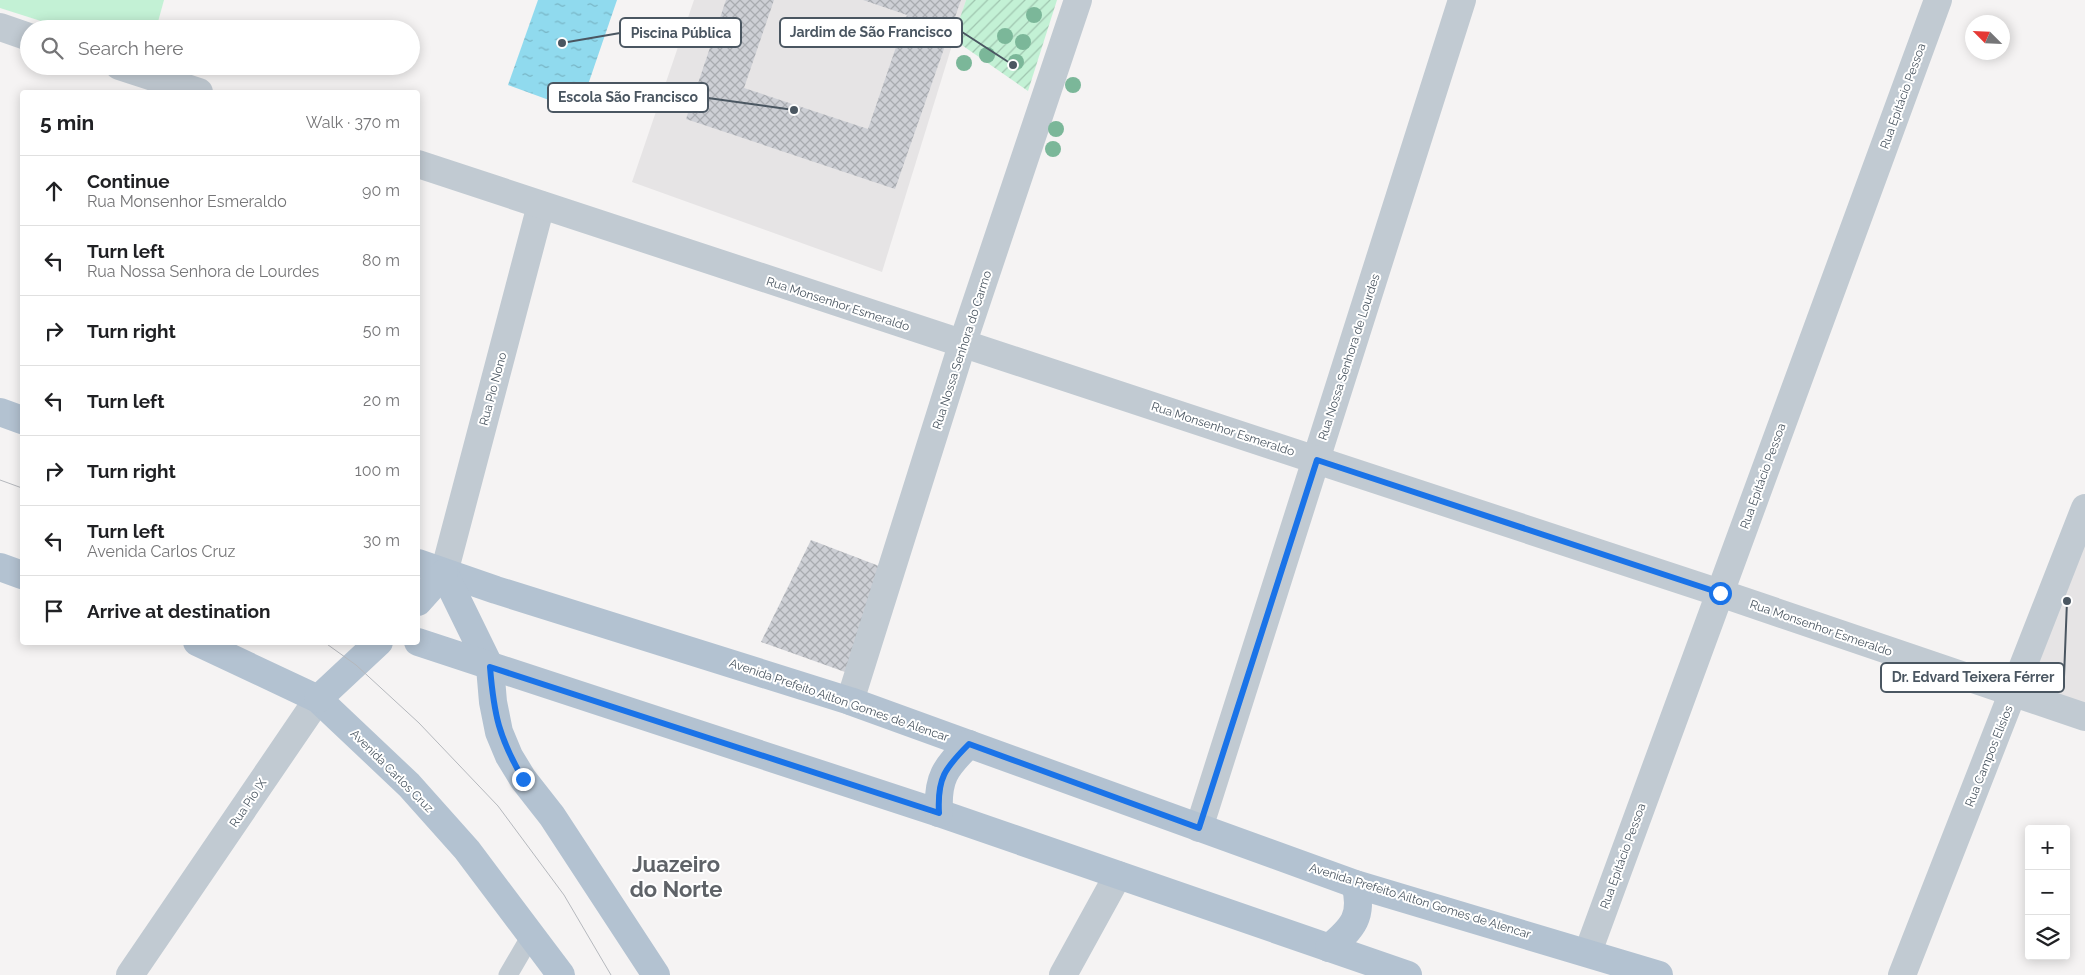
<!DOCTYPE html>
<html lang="en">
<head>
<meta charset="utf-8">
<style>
  body { margin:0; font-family:Raleway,sans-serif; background:#f6f6f6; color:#202124 }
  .controls { position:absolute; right:15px; bottom:15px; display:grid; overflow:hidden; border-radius:5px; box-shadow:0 2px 12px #0003 }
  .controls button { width:45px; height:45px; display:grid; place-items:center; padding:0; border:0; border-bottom:1px solid #e0e0e0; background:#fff; color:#202124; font:25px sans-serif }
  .compass { position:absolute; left:1965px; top:15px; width:45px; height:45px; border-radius:50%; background:#fff; box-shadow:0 2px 12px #0003; rotate:294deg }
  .stop { position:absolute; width:15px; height:15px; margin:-11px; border:4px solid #1a73e8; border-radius:50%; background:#fff }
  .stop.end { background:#1a73e8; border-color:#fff; box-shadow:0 1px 5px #0008 }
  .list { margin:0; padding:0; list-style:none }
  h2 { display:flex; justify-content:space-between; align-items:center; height:65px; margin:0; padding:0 20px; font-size:21px }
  h2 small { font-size:16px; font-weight:400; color:#757577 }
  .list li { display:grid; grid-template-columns:32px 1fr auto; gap:15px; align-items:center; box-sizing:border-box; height:70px; padding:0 20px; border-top:1px solid #e0e0e0 }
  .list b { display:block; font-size:19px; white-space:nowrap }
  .list p { margin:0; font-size:16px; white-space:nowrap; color:#757577 }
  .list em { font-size:16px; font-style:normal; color:#757577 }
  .icon { flex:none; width:28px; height:28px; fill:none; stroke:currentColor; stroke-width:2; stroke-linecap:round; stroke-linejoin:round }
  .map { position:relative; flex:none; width:2085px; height:975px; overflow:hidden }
  .search { position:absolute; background:#fff; box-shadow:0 2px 12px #0003; left:20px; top:20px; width:400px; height:55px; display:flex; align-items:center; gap:12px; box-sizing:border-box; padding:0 18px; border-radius:28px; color:#757577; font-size:19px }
  .panel { position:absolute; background:#fff; box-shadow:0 2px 12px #0003; left:20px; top:90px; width:400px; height:555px; border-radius:5px }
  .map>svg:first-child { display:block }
</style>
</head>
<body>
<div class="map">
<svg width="2085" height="975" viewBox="0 0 2085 975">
  <defs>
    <pattern id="garden-furrows" width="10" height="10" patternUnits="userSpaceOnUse" patternTransform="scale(1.25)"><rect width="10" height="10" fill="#c3f1d5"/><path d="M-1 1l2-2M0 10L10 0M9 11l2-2" fill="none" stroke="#a0c6b0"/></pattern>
    <pattern id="water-ripples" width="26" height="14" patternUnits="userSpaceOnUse" patternTransform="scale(1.25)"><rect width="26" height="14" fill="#90daee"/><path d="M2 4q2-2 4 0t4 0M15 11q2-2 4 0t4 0" fill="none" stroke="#78b4c4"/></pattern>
    <pattern id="building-cross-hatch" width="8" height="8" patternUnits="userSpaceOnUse" patternTransform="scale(1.25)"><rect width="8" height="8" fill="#cdcfd5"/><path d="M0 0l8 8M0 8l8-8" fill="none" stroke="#a8abb0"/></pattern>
  </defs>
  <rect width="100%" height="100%" fill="#f5f3f3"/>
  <!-- education -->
  <g fill="#e6e4e5">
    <polygon points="694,0 966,0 882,272 632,182"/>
    <polygon points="2085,508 2085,717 2013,693"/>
  </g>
  <!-- garden -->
  <polygon fill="url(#garden-furrows)" points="966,0 1057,0 1028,91 953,39"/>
  <!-- pitch -->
  <polygon fill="#c3f1d5" points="0,0 164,0 156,29 66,29 0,8"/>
  <!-- water -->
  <polygon fill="url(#water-ripples)" points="538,0 617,0 579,111 508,85"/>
  <!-- building -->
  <g fill="url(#building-cross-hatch)">
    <polygon points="726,0 774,0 744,88 868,129 907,15 863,0 961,0 895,189 686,119"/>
    <polygon points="811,540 879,566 845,672 761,642"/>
  </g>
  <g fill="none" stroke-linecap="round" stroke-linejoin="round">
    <!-- service -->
    <polyline stroke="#c1cad2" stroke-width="19" points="508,975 532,934"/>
    <!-- minor -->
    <g stroke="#c1cad2" stroke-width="28">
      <polyline points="444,573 541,205"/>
      <polyline points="850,701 962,345 1078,0"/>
      <polyline points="1199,828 1462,0"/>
      <polyline points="1588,952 1938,0"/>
      <polyline points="1063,975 1118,875"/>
      <polyline points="1902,975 2085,508"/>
    </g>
    <!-- tertiary -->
    <g stroke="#c1cad2" stroke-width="28">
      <polyline points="0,27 29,37"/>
      <polyline points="119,66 199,92"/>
      <polyline points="418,164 1720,593 2085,717"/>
      <polyline points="130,975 318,699"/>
    </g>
    <!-- primary -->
    <g stroke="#b3c2d1" stroke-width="28">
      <polyline points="0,412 22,420"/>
      <polyline points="418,563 496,590 850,701 1355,884 1659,975"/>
      <polyline points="0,567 22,575"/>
      <polyline points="444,573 490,667 493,702 499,732 509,756 523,779 552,816 656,975"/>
      <polyline points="418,602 444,573"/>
      <polyline points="197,642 318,699 409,785 467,850 561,975"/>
      <polyline points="418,642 939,813 1408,975"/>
      <polyline points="318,699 379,642"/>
      <path d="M 939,813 C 937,778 945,768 969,744"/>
      <path d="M 1329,948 C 1353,928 1364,916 1355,884"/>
    </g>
    <!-- tram -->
    <g stroke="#b5b8bd" stroke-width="1">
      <polyline points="0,480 22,488"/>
      <polyline points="324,642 356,665 419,723 498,806 564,895 611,975"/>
    </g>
  </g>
  <!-- trees -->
  <g fill="#7bb799">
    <circle cx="1034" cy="15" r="8"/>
    <circle cx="1005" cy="36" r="8"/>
    <circle cx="1023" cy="42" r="8"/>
    <circle cx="987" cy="55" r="8"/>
    <circle cx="1016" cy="62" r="8"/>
    <circle cx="964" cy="63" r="8"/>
    <circle cx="1073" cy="85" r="8"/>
    <circle cx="1056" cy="129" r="8"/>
    <circle cx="1053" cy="149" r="8"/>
  </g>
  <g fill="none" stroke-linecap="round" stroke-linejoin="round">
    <!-- route -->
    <path stroke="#1a73e8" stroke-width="6" d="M 523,779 C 499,737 494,716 490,667 L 939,813 C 937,778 945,768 969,744 L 1199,828 L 1317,460 L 1720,593"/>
  </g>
  <g text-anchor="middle" stroke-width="4" stroke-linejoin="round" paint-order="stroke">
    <!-- street labels -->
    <g font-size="12" fill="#4a5661" stroke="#fff">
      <text transform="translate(1903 96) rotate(-70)" y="4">Rua Epitácio Pessoa</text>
      <text transform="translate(838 304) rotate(18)" y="4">Rua Monsenhor Esmeraldo</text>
      <text transform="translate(962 350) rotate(-72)" y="4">Rua Nossa Senhora do Carmo</text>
      <text transform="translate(1349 357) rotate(-72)" y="4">Rua Nossa Senhora de Lourdes</text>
      <text transform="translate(493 389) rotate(-75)" y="4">Rua Pio Nono</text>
      <text transform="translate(1223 429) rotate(18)" y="4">Rua Monsenhor Esmeraldo</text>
      <text transform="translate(1763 476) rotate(-70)" y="4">Rua Epitácio Pessoa</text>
      <text transform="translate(1821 628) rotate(19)" y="4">Rua Monsenhor Esmeraldo</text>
      <text transform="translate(839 700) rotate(19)" y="4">Avenida Prefeito Aílton Gomes de Alencar</text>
      <text transform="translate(1989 756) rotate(-68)" y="4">Rua Campos Elísios</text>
      <text transform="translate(392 771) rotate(45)" y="4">Avenida Carlos Cruz</text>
      <text transform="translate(248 803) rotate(-56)" y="4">Rua Pio IX</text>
      <text transform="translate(1623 856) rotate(-70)" y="4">Rua Epitácio Pessoa</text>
      <text transform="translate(1420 901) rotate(17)" y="4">Avenida Prefeito Aílton Gomes de Alencar</text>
    </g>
    <!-- town labels -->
    <g font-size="22" font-weight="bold" fill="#5f6368" stroke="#fff">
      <text x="676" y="872">Juazeiro<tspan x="676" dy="25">do Norte</tspan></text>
    </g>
  </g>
  <!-- callouts -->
  <path fill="none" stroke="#4a5661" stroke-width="2" d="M1013 65L962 32M562 43L620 33M794 110L708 98M2067 601L2064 677"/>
  <g fill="#4a5661" stroke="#fff" stroke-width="2">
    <circle cx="1013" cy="65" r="5"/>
    <circle cx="562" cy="43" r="5"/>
    <circle cx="794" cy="110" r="5"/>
    <circle cx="2067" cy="601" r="5"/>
  </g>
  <g fill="#fff" stroke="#4a5661" stroke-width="2">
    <rect x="780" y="18" width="182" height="29" rx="5"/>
    <rect x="620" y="18" width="121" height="29" rx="5"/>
    <rect x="548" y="83" width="160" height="29" rx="5"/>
    <rect x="1881" y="663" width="183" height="29" rx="5"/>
  </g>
  <g font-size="14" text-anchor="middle" font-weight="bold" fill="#4a5661">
    <text x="871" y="37">Jardim de São Francisco</text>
    <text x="681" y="38">Piscina Pública</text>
    <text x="628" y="102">Escola São Francisco</text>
    <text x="1973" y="682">Dr. Edvard Teixera Férrer</text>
  </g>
</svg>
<div class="controls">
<button>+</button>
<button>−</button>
<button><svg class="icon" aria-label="layers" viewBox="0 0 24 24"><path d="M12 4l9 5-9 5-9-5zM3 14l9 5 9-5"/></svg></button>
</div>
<svg class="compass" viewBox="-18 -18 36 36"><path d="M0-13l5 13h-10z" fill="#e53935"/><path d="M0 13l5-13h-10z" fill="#757577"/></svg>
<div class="stop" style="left:1720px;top:593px"></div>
<div class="stop end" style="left:523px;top:779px"></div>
<div class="search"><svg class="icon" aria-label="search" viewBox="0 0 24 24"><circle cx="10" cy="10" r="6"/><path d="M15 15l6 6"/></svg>Search here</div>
<section class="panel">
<h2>5 min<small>Walk · 370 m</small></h2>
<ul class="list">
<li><svg class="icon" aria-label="ahead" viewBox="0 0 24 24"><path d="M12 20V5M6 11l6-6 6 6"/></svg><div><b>Continue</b><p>Rua Monsenhor Esmeraldo</p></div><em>90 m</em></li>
<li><svg class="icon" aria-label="left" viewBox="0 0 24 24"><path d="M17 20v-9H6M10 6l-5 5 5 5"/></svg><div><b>Turn left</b><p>Rua Nossa Senhora de Lourdes</p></div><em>80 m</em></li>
<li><svg class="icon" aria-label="right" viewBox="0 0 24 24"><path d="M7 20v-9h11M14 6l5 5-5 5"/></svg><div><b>Turn right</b></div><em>50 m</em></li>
<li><svg class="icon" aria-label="left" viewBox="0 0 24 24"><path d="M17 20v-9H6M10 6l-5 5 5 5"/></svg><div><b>Turn left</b></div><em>20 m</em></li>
<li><svg class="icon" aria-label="right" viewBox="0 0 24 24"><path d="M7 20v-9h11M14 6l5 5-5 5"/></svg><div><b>Turn right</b></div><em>100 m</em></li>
<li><svg class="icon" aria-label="left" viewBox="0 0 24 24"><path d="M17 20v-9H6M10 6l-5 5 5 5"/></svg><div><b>Turn left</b><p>Avenida Carlos Cruz</p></div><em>30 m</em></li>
<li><svg class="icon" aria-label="arrive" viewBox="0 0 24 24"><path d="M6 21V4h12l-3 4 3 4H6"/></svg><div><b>Arrive at destination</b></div></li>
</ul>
</section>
</div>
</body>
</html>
